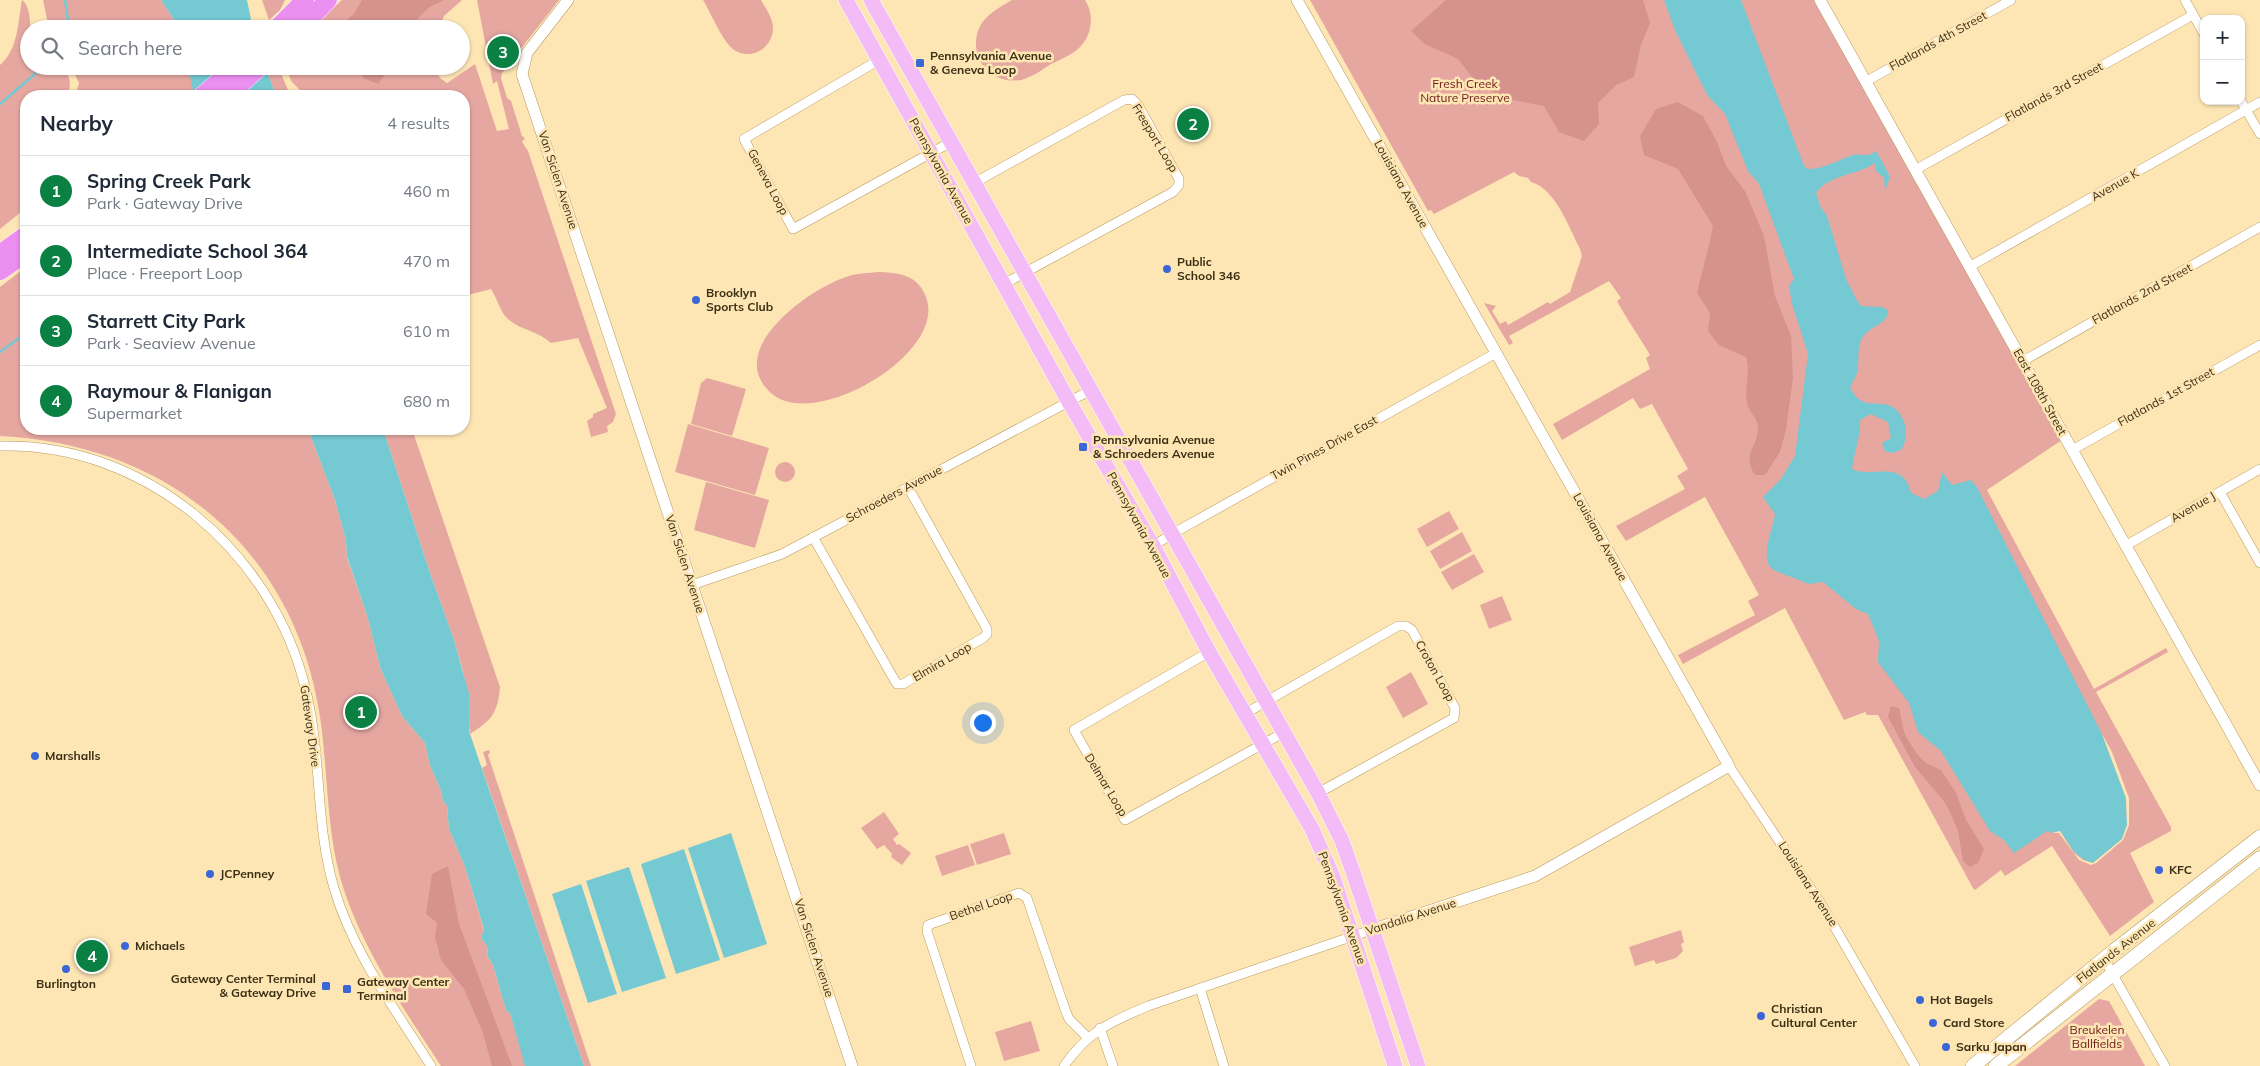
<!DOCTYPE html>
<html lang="en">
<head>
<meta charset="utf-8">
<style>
  body { margin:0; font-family:Mulish,sans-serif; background:#f6f6f7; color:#1f2937 }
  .controls { position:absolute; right:15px; top:15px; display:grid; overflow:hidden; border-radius:10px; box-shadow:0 1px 4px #0004 }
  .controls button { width:45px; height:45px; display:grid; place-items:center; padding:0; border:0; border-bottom:1px solid #e0e1e3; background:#fff; color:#1f2937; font:25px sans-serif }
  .you { position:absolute; left:982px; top:722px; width:18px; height:18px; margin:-12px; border:4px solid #fff; border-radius:50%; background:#1a73e8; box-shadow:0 0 0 8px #1a73e833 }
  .badge { display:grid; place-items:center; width:32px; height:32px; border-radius:50%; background:#0b8043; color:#fff; font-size:16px; font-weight:700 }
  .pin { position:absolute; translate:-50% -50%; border:2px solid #fff; box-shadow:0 1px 5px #0006 }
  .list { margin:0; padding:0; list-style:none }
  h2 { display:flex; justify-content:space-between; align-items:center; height:65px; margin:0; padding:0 20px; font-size:21px }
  h2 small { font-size:16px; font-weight:400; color:#747a83 }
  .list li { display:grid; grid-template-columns:32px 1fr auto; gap:15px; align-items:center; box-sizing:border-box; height:70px; padding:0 20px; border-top:1px solid #e0e1e3 }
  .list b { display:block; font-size:19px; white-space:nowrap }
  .list p { margin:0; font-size:16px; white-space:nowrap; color:#747a83 }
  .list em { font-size:16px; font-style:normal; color:#747a83 }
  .icon { flex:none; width:28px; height:28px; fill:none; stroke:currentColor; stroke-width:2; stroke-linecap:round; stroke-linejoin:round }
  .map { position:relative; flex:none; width:2260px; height:1066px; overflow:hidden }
  .search { position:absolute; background:#fff; box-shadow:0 1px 4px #0004; left:20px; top:20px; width:450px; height:55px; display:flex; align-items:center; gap:12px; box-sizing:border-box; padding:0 18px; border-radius:28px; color:#747a83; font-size:19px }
  .panel { position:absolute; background:#fff; box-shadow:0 1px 4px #0004; left:20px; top:90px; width:450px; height:345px; border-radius:20px }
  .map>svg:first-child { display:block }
</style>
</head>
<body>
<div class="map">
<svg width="2260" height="1066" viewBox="0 0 2260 1066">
  <rect width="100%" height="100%" fill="#fee6b4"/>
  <!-- green -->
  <g fill="#e6a7a1">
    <path d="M 22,0 C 35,8 29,50 29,66 L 60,66 C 71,74 72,85 67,96 L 26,96 L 26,208 L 0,229 L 0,65 C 18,50 18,22 22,0 Z"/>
    <polygon points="43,0 161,0 180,29 49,29"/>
    <polygon points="262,0 285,0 280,10 269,20"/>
    <polygon points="342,0 462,0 444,16 439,29 310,29"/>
    <path d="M 477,0 L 559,0 L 502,73 L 501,78 L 507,98 L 511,101 L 522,136 L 525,138 L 522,142 L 528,151 L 616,414 L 613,422 L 607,426 L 608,432 L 591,437 L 587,421 L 593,417 L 593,414 L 607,408 L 578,338 L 551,343 C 538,331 521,330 509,320 C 501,314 497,298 491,289 L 464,296 L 464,96 L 306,96 L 291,81 L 286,66 L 434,66 L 440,78 L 447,83 L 475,64 L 497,131 L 509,129 L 497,81 L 493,84 Z"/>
    <path d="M 703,0 L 761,0 C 766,9 773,18 773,28 C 773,48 751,61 734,50 C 722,41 711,13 703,0 Z"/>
    <path d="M 1012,0 L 1085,0 C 1095,15 1092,37 1078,49 C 1071,55 1060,60 1051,64 C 1042,70 1032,77 1021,80 C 998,84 976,68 976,44 C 976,20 993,11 1012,0 Z"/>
    <path d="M 1310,0 L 1671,0 L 1705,75 L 1715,94 L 1732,113 L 1755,169 L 1766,183 L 1801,280 L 1795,287 L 1798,305 L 1814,355 L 1804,455 L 1790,478 L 1773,496 L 1784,512 L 1783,527 L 1775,549 L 1782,568 L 1807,577 L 1833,582 L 1871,611 L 1994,828 L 2021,840 L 2044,827 L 2063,828 L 2087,857 L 2110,845 L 2120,830 L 2120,799 L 2087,739 L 2046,652 L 1964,492 L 1947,492 L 1924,502 C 1909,496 1913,496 1903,486 C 1890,472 1868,475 1851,476 L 1849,466 L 1856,409 L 1846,388 L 1853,342 L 1871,326 L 1869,312 L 1848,311 L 1813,198 L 1731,0 L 1818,0 L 2065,438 L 1987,490 L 2094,689 L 2166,648 L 2168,652 L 2096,692 L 2171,827 L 2171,831 L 2130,853 L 2154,902 L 2110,936 L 2052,846 L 2005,876 L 2001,870 L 1975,890 L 1973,888 L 1878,715 L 1867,715 L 1865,712 L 1844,720 L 1785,608 L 1683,664 L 1678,655 L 1755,615 L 1748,601 L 1759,595 L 1705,497 L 1626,541 L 1616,526 L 1685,489 L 1677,476 L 1688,469 L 1652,404 L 1640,409 L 1633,398 L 1562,440 L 1553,424 L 1650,369 L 1646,358 L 1650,355 C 1639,336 1627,320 1617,301 L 1621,298 L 1609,281 L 1509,336 L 1513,343 L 1509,345 L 1484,303 L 1496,306 L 1492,311 L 1500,324 L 1506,321 L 1508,325 L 1548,302 L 1550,304 L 1570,292 L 1582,256 L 1580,249 C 1569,228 1556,189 1531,182 L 1528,178 L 1519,176 L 1514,172 L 1434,214 L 1431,210 L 1428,211 Z"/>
    <polygon points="71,66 188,66 194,91 186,96 75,96 79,83"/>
    <polygon points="265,66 278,66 288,90 295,96 276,96"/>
    <path d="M 26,267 L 26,429 L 308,429 L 335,500 L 346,541 L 347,558 L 367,615 L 381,670 L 402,716 L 425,743 L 430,765 L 441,791 L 443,801 L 447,806 L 449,829 L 465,867 L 484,930 L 481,938 L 487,946 L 488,957 L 493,965 L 506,1010 L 510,1013 L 526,1066 L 441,1066 C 403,1008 359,944 340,877 C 326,824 328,770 320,717 C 295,549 167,444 0,436 L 0,287 Z"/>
    <path d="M 880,272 C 900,273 918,275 926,297 C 948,354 813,432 771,393 C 723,350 809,289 846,277 C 856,273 868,273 880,272 Z"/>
    <polygon points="707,378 746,389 732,436 691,424 701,383"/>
    <polygon points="688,424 769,448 755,495 675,472"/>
    <path d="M 383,429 L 412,429 L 500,687 C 498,713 491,721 470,734 L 463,671 L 454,640 L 431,576 Z"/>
    <circle cx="785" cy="472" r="10"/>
    <polygon points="706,482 769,500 755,548 694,530"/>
    <polygon points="1449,511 1459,529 1427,547 1417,529"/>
    <polygon points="1462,532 1472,551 1440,569 1430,551"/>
    <polygon points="1474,554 1484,572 1452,590 1441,572"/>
    <polygon points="1502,596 1512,620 1489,629 1480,605"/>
    <polygon points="1411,672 1428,704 1403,718 1386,687"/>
    <polygon points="489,750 490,753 488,755 591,1066 584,1066 482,768 487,765 483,752"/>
    <polygon points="884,812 899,834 893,839 897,845 899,844 911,853 902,865 891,857 892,854 884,845 877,849 861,828"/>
    <polygon points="1004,833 1011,854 977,865 970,844"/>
    <polygon points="968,845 975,865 942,876 935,856"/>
    <polygon points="1681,930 1684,942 1681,944 1683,951 1676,958 1656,964 1654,960 1635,966 1629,947"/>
    <polygon points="2099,999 2109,1001 2145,1066 2015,1066"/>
    <polygon points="1031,1021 1040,1051 1004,1061 995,1032"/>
  </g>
  <!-- forest -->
  <g fill="#d6928c">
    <polygon points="362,0 444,0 428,8 408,29 335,29 354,14"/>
    <polygon points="1446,0 1643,0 1650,23 1641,45 1634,77 1616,85 1598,103 1599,124 1584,141 1559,132 1544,106 1513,100 1479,86 1458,59 1425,44 1411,31"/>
    <polygon points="359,66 391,66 378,84 363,78"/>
    <path d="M 1678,102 L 1703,116 L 1717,142 L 1726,166 L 1745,191 L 1764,236 L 1775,296 L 1791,336 L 1793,377 L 1786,430 L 1780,452 L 1765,475 L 1755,475 C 1741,454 1759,446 1758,427 C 1757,417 1749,412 1747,403 C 1744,387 1751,374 1746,357 L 1719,345 L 1708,331 L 1710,313 L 1697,293 C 1702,270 1709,249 1713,226 L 1678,169 L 1644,155 L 1640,136 L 1656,109 Z"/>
    <polygon points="1891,706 1899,708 1904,732 1908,740 1917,754 1926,763 1941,770 1956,793 1966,820 1984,849 1978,863 1970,867 1963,861 1958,831 1950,812 1943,800 1915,767 1888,717"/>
    <polygon points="448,866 459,924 512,1066 492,1066 483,1033 464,989 441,960 435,937 437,923 426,914 432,874"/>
  </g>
  <!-- water -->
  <g fill="#74c9d2">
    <polygon points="161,0 247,0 253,29 180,29"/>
    <path d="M 1664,0 L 1741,0 L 1804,166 L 1808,169 C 1822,170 1840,159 1853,155 C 1863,153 1864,159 1876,151 C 1881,160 1886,168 1890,177 L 1885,191 L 1884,178 L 1876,171 L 1875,163 C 1858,175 1828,175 1816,193 L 1820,206 L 1827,216 L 1847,282 C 1853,290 1855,299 1861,306 L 1882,307 L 1888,310 C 1889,324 1869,326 1862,338 C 1856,349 1860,361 1857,373 C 1855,378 1852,383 1850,388 C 1853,392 1856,398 1860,400 C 1868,405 1874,403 1883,404 C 1904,406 1912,434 1901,450 L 1891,453 L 1885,451 L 1882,443 L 1891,438 L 1888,422 L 1871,414 L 1860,420 C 1861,434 1854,454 1852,469 C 1872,479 1903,458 1911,493 L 1924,499 L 1938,491 L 1942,472 L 1952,485 L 1971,480 L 1977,487 L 2102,734 L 2126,798 L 2127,825 L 2122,839 L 2093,863 C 2075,858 2070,845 2060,831 L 2052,833 L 2047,831 L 2014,853 L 2004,840 L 1990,831 L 1941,751 L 1918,732 L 1909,703 L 1878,662 L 1879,641 L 1868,614 L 1856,609 L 1823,582 L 1808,584 C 1797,578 1785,576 1774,570 C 1758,561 1773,529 1775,514 L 1763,497 L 1781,479 L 1795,456 L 1808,354 L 1792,304 L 1789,286 L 1794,279 L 1759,184 L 1748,171 L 1725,114 L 1708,96 L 1698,77 L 1675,30 Z"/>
    <polygon points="188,66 265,66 276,96 194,96"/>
    <polygon points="308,429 383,429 431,576 454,640 469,694 469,731 584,1066 525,1066 510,1013 506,1010 493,965 488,957 487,946 481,938 484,929 465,867 449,829 447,806 443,801 441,791 430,765 425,743 402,716 381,670 367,615 347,557 346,541 335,500"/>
    <polygon points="731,833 767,944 724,958 688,848"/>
    <polygon points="684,849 720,960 676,974 641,864"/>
    <polygon points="629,867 666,978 622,992 586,881"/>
    <polygon points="581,884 617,994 588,1003 552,894"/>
  </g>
  <!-- pier -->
  <polygon fill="#fee6b4" points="2102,734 2112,752 2129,798 2129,825 2123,840 2096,863 2091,865 2079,860 2059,833 2052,833 2060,831 2074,853 2083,860 2093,863 2122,839 2127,825 2126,798"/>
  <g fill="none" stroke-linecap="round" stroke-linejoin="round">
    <!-- stream -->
    <g stroke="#74c9d2" stroke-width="2.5">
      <polyline points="65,0 68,20 66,29"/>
      <polyline points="0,104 44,66"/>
      <polyline points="0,352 26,333"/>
    </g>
    <!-- minor casing -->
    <g stroke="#b6995c" stroke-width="10">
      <g id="minor">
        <polyline points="2185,0 2204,34"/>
        <polyline points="879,60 744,139 793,229 951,142"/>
        <polyline points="1865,82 2011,0"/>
        <polyline points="2241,101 2260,134"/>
        <polyline points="1915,170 2193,15"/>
        <polyline points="974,183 1124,100 1132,99 1138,105 1179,179 1179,185 1173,192 1004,284"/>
        <polyline points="1969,267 2260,102"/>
        <polyline points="2023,361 2260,227"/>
        <path d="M 0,446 C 145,442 274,553 306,691 C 322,756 315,824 334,888 C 353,953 395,1009 431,1066"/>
        <polyline points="2072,450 2260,345"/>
        <polyline points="2220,492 2260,563"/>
        <polyline points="813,537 895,681 897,684 903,684 983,638 987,634 987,629 908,487"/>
        <polyline points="1153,546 1172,534 1496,353"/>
        <polyline points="2125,546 2260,469"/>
        <polyline points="692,585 782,554 1091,390"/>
        <polyline points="1209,652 1074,730 1125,820 1283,733"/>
        <polyline points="1246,713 1398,626 1406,626 1412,630 1455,708 1454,718 1318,793"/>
        <polyline points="1729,766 1823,907 1915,1066"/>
        <polyline points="2104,959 2165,1066"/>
        <polyline points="1200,988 1224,1066"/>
        <polyline points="1100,1028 1113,1066"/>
        <polyline points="971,1066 927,931 928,925 1019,893 1027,898 1066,1012 1069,1019 1087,1037"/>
        <path d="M 1064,1066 C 1087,1032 1112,1021 1148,1006 L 1371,930"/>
      </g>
    </g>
    <!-- tertiary casing -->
    <g stroke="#b6995c" stroke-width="12">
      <g id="tertiary">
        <polyline points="568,0 527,53 522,74 852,1066"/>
        <polyline points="1297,0 1729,766 1535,876 1371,930"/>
        <polyline points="1820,0 2260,785"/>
      </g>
    </g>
    <!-- secondary casing -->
    <g stroke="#b6995c" stroke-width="15">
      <g id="secondary">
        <polyline points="1973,1066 2115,950 2260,837"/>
        <polyline points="1996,1066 2260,858"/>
      </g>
    </g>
    <!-- primary casing -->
    <g stroke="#fff" stroke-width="16">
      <g id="primary">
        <polyline points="846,0 1069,402 1153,546 1209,652 1312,829 1333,877 1395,1066"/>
        <polyline points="871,0 1318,793 1342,841 1353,872 1418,1066"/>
      </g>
    </g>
    <!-- motorway casing -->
    <g stroke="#fff" stroke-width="19">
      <g id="motorway">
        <polyline points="276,29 305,0"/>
        <polyline points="300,29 328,0"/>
        <polyline points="202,96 236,66"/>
        <polyline points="227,96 261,66"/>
        <polyline points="0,254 26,235"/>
        <polyline points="0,271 26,253"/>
      </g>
    </g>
    <!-- minor -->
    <use href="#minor" stroke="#fff" stroke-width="9"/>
    <!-- tertiary -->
    <use href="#tertiary" stroke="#fff" stroke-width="11"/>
    <!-- secondary -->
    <use href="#secondary" stroke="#fff" stroke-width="14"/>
    <!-- primary -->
    <use href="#primary" stroke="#f3bcf6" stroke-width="15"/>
    <!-- motorway -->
    <use href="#motorway" stroke="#eb8ff0" stroke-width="18"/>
  </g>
  <!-- markers -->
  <g fill="#3b66d7" stroke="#fee6b4" stroke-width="2">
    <rect x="915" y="58" width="10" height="10" rx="2.5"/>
    <circle cx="1167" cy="269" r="5"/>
    <circle cx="696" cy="300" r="5"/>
    <rect x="1078" y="442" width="10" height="10" rx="2.5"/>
    <circle cx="35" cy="756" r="5"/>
    <circle cx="2159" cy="870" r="5"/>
    <circle cx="210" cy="874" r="5"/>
    <circle cx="125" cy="946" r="5"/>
    <circle cx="66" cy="969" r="5"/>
    <rect x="321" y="981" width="10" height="10" rx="2.5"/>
    <rect x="342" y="984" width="10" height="10" rx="2.5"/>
    <circle cx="1920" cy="1000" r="5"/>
    <circle cx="1761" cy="1016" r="5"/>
    <circle cx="1933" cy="1023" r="5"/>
    <circle cx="1946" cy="1047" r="5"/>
  </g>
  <g text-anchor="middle" stroke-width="5" stroke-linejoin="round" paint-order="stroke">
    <!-- street labels -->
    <g font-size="12" fill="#3b2f16" stroke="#fee6b4">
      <text transform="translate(1938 41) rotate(-29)" y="4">Flatlands 4th Street</text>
      <text transform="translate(2054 92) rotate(-29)" y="4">Flatlands 3rd Street</text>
      <text transform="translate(1155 138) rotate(59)" y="4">Freeport Loop</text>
      <text transform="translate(941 171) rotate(61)" y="4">Pennsylvania Avenue</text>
      <text transform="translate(558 180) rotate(72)" y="4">Van Siclen Avenue</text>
      <text transform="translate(768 182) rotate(62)" y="4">Geneva Loop</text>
      <text transform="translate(1401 184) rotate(61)" y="4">Louisiana Avenue</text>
      <text transform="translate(2115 185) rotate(-30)" y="4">Avenue K</text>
      <text transform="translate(2142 294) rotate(-29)" y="4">Flatlands 2nd Street</text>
      <text transform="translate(2040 392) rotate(61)" y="4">East 108th Street</text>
      <text transform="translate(2166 397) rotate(-29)" y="4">Flatlands 1st Street</text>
      <text transform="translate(1324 448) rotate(-29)" y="4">Twin Pines Drive East</text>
      <text transform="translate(894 494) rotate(-28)" y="4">Schroeders Avenue</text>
      <text transform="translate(2193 507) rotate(-30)" y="4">Avenue J</text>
      <text transform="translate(1139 525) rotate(61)" y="4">Pennsylvania Avenue</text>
      <text transform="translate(1600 537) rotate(61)" y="4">Louisiana Avenue</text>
      <text transform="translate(685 564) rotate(72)" y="4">Van Siclen Avenue</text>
      <text transform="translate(942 662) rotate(-30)" y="4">Elmira Loop</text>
      <text transform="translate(1435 671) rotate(61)" y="4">Croton Loop</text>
      <text transform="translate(310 726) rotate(82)" y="4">Gateway Drive</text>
      <text transform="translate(1106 785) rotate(59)" y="4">Delmar Loop</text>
      <text transform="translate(1808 884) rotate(57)" y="4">Louisiana Avenue</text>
      <text transform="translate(981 906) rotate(-19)" y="4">Bethel Loop</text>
      <text transform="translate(1342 908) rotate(70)" y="4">Pennsylvania Avenue</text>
      <text transform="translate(1411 917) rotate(-18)" y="4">Vandalia Avenue</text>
      <text transform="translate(814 948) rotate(72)" y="4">Van Siclen Avenue</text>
      <text transform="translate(2116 951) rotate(-38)" y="4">Flatlands Avenue</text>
    </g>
    <!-- poi labels -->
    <g font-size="12" font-weight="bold" fill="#3b2f16" stroke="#fee6b4" text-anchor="start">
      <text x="930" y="60">Pennsylvania Avenue<tspan x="930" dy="14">&amp; Geneva Loop</tspan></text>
      <text x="1177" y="266">Public<tspan x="1177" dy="14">School 346</tspan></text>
      <text x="706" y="297">Brooklyn<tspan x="706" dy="14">Sports Club</tspan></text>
      <text x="1093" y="444">Pennsylvania Avenue<tspan x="1093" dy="14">&amp; Schroeders Avenue</tspan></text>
      <text x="45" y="760">Marshalls</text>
      <text x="2169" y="874">KFC</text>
      <text x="220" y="878">JCPenney</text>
      <text x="135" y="950">Michaels</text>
      <text x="316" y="983" text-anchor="end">Gateway Center Terminal<tspan x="316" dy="14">&amp; Gateway Drive</tspan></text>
      <text x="357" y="986">Gateway Center<tspan x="357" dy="14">Terminal</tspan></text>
      <text x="66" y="988" text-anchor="middle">Burlington</text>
      <text x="1930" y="1004">Hot Bagels</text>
      <text x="1771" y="1013">Christian<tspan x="1771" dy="14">Cultural Center</tspan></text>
      <text x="1943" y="1027">Card Store</text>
      <text x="1956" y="1051">Sarku Japan</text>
    </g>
    <!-- park labels -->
    <g font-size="12" fill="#69191a" stroke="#fee6b4">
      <text x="1465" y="88">Fresh Creek<tspan x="1465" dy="14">Nature Preserve</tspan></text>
      <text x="2097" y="1034">Breukelen<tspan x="2097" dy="14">Ballfields</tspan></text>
    </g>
  </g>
</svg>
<div class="controls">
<button>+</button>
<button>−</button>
</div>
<div class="you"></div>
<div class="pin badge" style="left:361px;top:712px">1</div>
<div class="pin badge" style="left:1193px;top:124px">2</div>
<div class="pin badge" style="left:503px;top:52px">3</div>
<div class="pin badge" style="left:92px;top:956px">4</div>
<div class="search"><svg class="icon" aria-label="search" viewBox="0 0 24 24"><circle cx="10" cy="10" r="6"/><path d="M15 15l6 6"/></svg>Search here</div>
<section class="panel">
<h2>Nearby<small>4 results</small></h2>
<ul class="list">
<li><span class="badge">1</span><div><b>Spring Creek Park</b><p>Park · Gateway Drive</p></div><em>460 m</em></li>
<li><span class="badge">2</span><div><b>Intermediate School 364</b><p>Place · Freeport Loop</p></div><em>470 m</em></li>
<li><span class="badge">3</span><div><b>Starrett City Park</b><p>Park · Seaview Avenue</p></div><em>610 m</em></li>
<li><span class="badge">4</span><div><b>Raymour &amp; Flanigan</b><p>Supermarket</p></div><em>680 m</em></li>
</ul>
</section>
</div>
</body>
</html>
